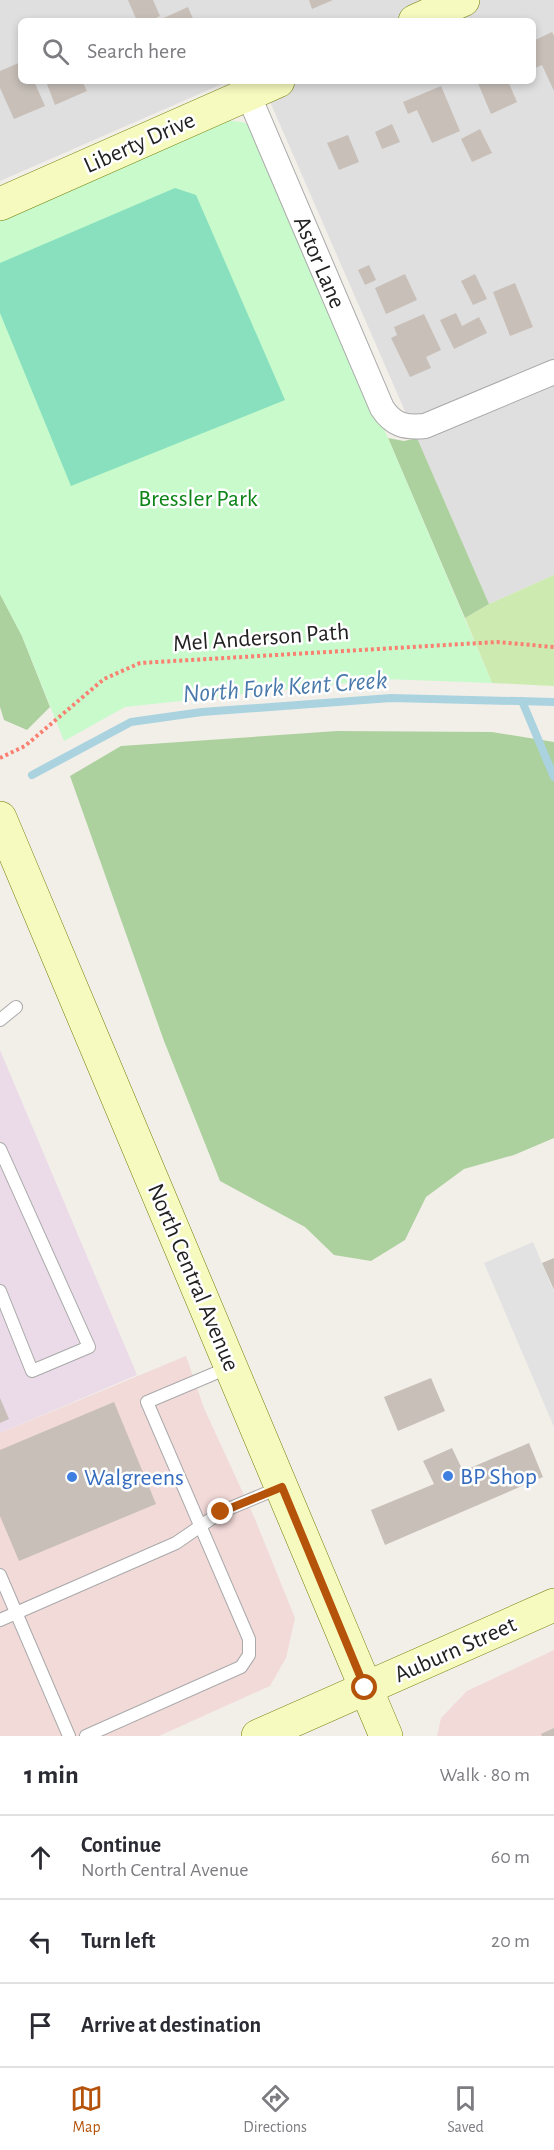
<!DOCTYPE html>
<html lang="en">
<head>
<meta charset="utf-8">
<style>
  body { margin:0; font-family:"Alegreya Sans",sans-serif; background:#f7f7f7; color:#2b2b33 }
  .stop { position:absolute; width:18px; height:18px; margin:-14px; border:4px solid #b45309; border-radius:50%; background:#fff }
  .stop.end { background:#b45309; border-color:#fff; box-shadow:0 2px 6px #0008 }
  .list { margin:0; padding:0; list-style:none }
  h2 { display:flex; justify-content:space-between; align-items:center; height:78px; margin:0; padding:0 24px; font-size:26px }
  h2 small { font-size:20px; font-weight:400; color:#7c7c81 }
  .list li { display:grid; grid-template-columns:39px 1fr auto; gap:18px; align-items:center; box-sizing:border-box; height:84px; padding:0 24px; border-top:2px solid #e1e1e2 }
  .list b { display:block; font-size:22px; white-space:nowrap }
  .list p { margin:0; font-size:20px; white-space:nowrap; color:#7c7c81 }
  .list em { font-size:20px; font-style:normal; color:#7c7c81 }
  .icon { flex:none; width:33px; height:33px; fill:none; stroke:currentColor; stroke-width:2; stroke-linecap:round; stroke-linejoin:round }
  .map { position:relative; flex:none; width:554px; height:1736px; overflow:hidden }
  .search { position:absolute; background:#fff; box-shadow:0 3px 9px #0003; left:18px; right:18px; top:18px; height:66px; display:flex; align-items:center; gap:15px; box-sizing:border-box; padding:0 21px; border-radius:9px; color:#7c7c81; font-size:22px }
  .sheet { height:330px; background:#fff }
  nav { display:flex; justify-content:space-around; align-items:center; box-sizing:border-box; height:84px; border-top:2px solid #e1e1e2; background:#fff; font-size:16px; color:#7c7c81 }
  nav a { display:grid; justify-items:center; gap:3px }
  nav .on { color:#b45309 }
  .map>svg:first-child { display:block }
</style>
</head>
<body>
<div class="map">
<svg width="554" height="1736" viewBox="0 0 554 1736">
  <rect width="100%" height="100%" fill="#f2efe9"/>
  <!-- residential -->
  <polygon fill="#e0dfdf" points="0,0 554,0 554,575 489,604 261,81 533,81 533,21 21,21 21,81 229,81 0,181"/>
  <!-- commercial -->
  <g fill="#f2dad9">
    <polygon points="186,1356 204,1408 255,1519 295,1618 286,1658 270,1686 159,1736 0,1736 0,1433"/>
    <polygon points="554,1650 554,1736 437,1736 441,1718 467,1691"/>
  </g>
  <!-- industrial -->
  <polygon fill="#ebdbe8" points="0,1050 137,1375 0,1433"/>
  <!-- grass -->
  <polygon fill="#cdebb0" points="554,575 554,686 492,683 465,618 489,604"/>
  <!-- forest -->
  <g fill="#add19e">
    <polygon points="388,438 404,441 417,438 489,604 465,618"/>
    <polygon points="0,594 22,636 50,707 27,730 4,720 0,707"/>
    <polygon points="337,731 492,732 554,742 554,1138 514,1155 464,1169 426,1197 405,1240 371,1261 334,1255 305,1227 220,1181 164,1041 70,776 121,746"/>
  </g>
  <!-- park -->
  <polygon fill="#c8facc" points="223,120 242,122 256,127 492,683 384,679 125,707 64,741 22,636 0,594 0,218"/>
  <!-- pitch -->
  <polygon fill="#88e0be" points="175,188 196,195 285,400 71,486 0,313 0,263"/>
  <!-- parking -->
  <polygon fill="#e2e2e2" points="533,1242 554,1292 554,1427 484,1263"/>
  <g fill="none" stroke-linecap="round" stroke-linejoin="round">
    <!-- stream -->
    <g stroke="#aad3df" stroke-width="8">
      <polyline points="522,701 554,777"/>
      <polyline points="32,775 131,722 202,712 391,698 554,702"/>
    </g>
  </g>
  <!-- building -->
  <g fill="#c7bfb8">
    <polygon points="128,0 153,0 160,16 149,21 137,21"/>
    <polygon points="309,0 333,0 312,9"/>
    <polygon points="188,7 194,21 157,21"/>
    <polygon points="552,32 554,36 554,91 542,65 533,69 533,41"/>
    <polygon points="21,62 21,81 34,81 45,106 14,119 0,88 0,71"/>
    <polygon points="54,81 82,81 87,91 55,105 47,84"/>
    <polygon points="477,81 508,81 517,102 491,114"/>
    <polygon points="441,86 460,131 432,143 417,110 408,114 403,102"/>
    <polygon points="392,124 400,142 382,149 375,132"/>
    <polygon points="480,129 492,153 472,162 461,139"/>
    <polygon points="348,135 359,162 339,170 327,143"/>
    <polygon points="369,265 376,280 365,285 358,270"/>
    <polygon points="405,274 417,300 386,314 375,288"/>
    <polygon points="475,274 487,299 473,305 461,281"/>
    <polygon points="515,283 533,327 510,336 493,292"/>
    <polygon points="456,313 462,326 479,317 487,333 454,349 440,320"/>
    <polygon points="424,314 441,350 426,357 431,368 410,377 391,338 397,335 394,327"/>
    <polygon points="554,1258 554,1290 542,1263"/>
    <polygon points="431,1378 445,1411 398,1431 384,1397"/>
    <polygon points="0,1398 9,1419 0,1423"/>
    <polygon points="114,1402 156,1504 19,1561 0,1516 0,1450"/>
    <polygon points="529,1443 543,1477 385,1545 371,1510 434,1484 423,1461 452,1448 463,1471"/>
    <polygon points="554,1728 554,1736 542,1736 541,1734"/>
  </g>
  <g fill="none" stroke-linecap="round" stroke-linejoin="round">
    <!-- lane casing -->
    <g stroke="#a9a9a9" stroke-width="14">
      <g id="lane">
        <polyline points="0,1020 16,1007"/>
        <polyline points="0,1149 89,1347 32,1371 0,1291"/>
        <polyline points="0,1575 69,1736"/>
        <polyline points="0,1620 176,1543 221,1512 281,1487"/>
        <polyline points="86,1736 241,1667 249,1655 249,1639 147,1402 230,1367"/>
      </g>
    </g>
    <!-- street casing -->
    <g stroke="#a9a9a9" stroke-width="26">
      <path id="street" d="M 248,94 L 382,408 C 393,425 405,428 425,426 L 554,372"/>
    </g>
    <!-- secondary casing -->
    <g stroke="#707d05" stroke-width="34">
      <g id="secondary">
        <polyline points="415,21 463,0"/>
        <polyline points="0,204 278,81"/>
        <polyline points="0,818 386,1736"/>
        <polyline points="258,1736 554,1605"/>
      </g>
    </g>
    <!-- path -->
    <polyline stroke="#fa8072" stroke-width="4" stroke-dasharray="3 3" stroke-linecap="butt" points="0,758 25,746 104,679 140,663 497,642 554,647"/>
    <!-- lane -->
    <use href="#lane" stroke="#fff" stroke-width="12"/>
    <!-- street -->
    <use href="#street" stroke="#fff" stroke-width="24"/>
    <!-- secondary -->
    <use href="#secondary" stroke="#f7fabf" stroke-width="33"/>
  </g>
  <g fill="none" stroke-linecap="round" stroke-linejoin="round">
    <!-- route -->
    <polyline stroke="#b45309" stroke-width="8" points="221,1512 282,1487 365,1688"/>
  </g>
  <!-- markers -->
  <g fill="#3f7fe0" stroke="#fff" stroke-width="2">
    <circle cx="448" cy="1476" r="6"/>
    <circle cx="72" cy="1477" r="6"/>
  </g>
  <g text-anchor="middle" stroke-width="5" stroke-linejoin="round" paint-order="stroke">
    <!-- street labels -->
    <g font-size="24" fill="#222" stroke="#fff">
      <text transform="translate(139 142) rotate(-24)" y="8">Liberty Drive</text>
      <text transform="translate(320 262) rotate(67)" y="8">Astor Lane</text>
      <text transform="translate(261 637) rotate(-4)" y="8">Mel Anderson Path</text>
      <text transform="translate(194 1277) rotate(67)" y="8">North Central Avenue</text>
      <text transform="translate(455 1649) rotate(-24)" y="8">Auburn Street</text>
    </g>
    <!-- park labels -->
    <g font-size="24" fill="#0c8416" stroke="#fff">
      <text x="198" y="506">Bressler Park</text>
    </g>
    <!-- shop labels -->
    <g font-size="24" fill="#366cbe" stroke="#fff" text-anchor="start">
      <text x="460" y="1484">BP Shop</text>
      <text x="84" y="1485">Walgreens</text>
    </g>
    <!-- water labels -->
    <g font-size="26" font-style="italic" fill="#4a7aab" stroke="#fff">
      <text transform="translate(285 686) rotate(-4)" y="9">North Fork Kent Creek</text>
    </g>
  </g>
</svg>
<div class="stop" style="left:365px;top:1688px"></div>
<div class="stop end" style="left:221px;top:1512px"></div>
<div class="search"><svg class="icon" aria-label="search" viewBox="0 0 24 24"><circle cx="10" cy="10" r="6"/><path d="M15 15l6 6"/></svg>Search here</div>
</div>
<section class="sheet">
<h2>1 min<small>Walk · 80 m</small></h2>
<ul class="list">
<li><svg class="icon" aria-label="ahead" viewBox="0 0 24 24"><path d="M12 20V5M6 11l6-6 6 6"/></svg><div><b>Continue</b><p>North Central Avenue</p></div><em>60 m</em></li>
<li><svg class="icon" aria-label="left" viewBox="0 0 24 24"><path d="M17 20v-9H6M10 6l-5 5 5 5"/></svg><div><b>Turn left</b></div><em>20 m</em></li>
<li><svg class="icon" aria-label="arrive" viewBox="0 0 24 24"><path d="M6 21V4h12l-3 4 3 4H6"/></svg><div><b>Arrive at destination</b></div></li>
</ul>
</section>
<nav>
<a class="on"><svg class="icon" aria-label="map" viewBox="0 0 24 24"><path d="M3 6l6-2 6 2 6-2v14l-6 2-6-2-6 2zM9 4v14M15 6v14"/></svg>Map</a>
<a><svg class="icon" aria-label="directions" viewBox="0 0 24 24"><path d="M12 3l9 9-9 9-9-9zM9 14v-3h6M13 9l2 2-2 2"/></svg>Directions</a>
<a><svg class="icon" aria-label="saved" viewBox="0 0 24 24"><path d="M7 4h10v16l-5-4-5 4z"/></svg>Saved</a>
</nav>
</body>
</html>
